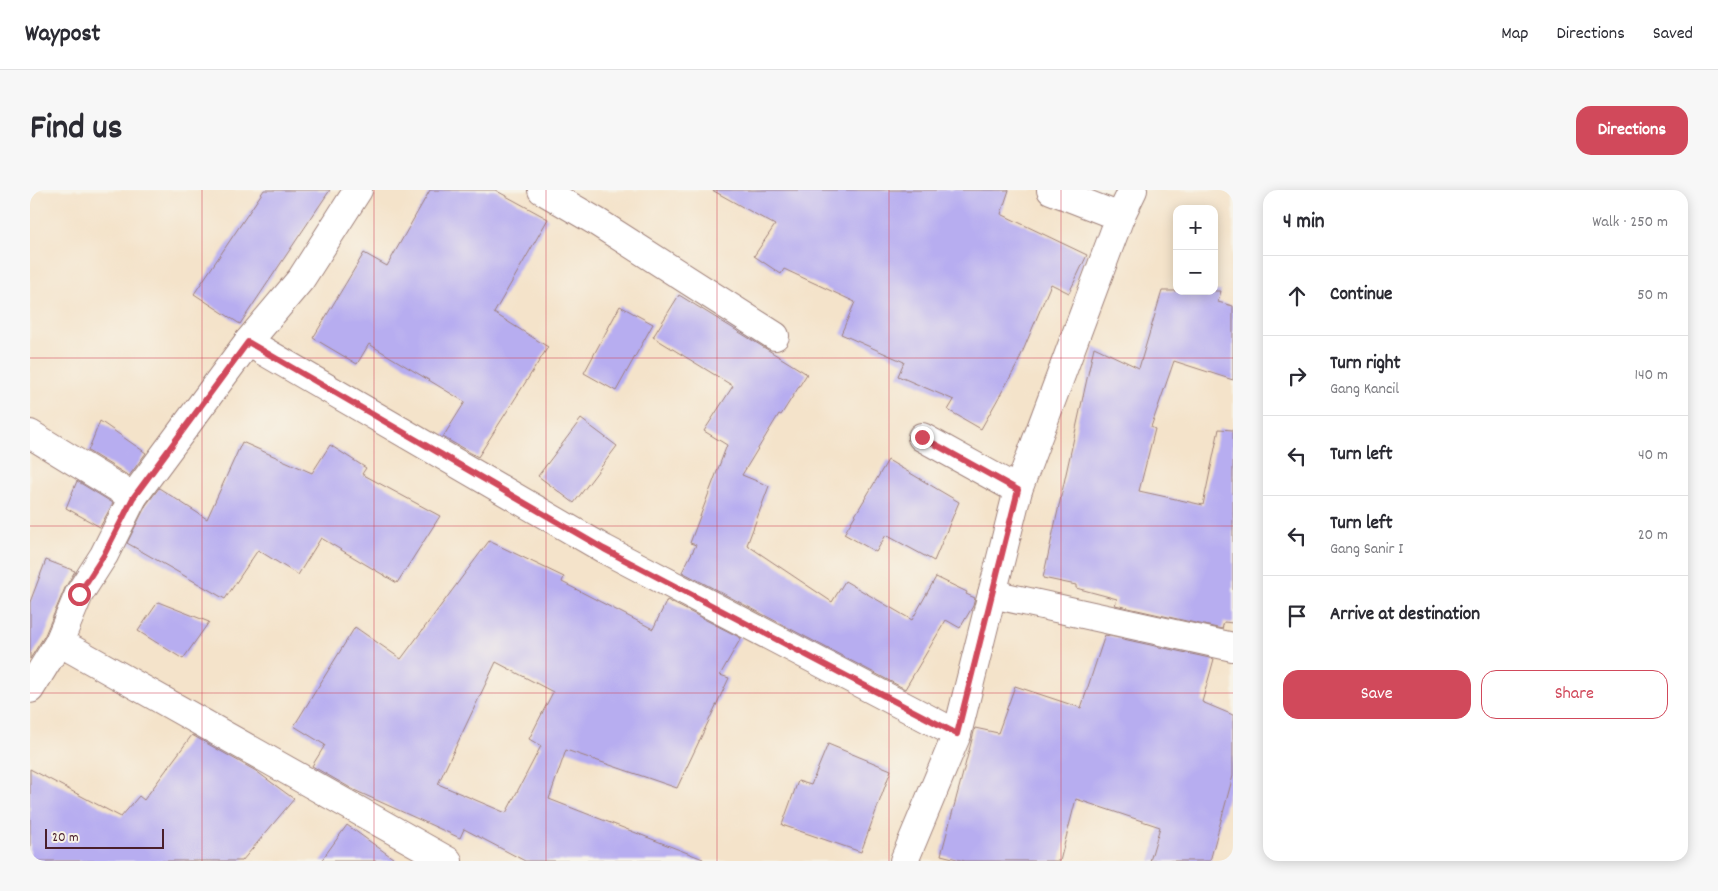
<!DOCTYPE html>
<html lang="en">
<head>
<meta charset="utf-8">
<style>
  body { margin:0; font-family:Dekko,sans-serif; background:#f7f7f7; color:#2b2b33 }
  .controls { position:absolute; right:15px; top:15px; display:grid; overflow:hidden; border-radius:10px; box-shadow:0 2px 12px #0003 }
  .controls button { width:45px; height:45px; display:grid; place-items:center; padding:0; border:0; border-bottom:1px solid #e1e1e2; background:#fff; color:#2b2b33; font:25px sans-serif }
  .scale { position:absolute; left:15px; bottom:12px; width:119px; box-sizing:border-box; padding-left:5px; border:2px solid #4a1f2b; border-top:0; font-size:14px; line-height:18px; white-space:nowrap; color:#4a1f2b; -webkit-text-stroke:4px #f7f3e8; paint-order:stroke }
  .stop { position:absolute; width:15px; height:15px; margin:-11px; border:4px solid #d1495b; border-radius:50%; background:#fff }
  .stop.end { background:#d1495b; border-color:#fff; box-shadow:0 1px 5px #0008 }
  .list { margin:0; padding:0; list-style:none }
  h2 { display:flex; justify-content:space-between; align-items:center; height:65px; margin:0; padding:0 20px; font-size:21px }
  h2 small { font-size:16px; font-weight:400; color:#7c7c81 }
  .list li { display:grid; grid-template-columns:32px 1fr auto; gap:15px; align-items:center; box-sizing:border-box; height:80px; padding:0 20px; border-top:1px solid #e1e1e2 }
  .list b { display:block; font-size:19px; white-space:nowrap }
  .list p { margin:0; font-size:16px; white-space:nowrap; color:#7c7c81 }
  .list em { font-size:16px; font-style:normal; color:#7c7c81 }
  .actions { display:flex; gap:10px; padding:15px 20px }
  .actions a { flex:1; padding:11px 0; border:1px solid #d1495b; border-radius:15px; text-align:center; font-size:18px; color:#d1495b }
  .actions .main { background:#d1495b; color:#fff }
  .icon { flex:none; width:28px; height:28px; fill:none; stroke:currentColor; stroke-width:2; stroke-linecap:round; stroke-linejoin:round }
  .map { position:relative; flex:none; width:1203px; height:671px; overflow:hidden; border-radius:15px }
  header { display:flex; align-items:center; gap:30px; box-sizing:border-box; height:70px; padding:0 25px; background:#fff; border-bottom:1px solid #e1e1e2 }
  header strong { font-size:24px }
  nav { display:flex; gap:28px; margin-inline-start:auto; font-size:18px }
  .intro { display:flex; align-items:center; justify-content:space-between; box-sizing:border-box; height:120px; padding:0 30px }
  h1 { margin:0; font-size:35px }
  .button { padding:12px 22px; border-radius:15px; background:#d1495b; color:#fff; font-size:18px; font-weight:700 }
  main { display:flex; gap:30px; padding:0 30px }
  aside { flex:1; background:#fff; border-radius:15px; box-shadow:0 2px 12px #0003 }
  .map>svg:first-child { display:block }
</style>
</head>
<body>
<header>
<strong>Waypost</strong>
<nav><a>Map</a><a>Directions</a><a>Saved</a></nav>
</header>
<div class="intro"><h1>Find us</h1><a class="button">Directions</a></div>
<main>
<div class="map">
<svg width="1203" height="671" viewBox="0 0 1203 671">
  <rect width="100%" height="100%" fill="#f7f3e8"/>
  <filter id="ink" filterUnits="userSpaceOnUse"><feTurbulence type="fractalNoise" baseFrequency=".02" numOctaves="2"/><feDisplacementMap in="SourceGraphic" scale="10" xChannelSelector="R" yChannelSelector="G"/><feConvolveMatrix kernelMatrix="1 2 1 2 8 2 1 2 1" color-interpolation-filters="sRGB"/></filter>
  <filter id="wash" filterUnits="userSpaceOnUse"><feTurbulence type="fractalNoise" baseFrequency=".0096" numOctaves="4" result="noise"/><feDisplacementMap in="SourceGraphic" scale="20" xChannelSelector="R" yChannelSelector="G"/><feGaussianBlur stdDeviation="1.12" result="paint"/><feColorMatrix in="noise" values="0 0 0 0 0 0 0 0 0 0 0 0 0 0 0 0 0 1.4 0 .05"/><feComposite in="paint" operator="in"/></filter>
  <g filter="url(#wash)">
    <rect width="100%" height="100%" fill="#f4e3ca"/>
    <g id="blocks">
      <!-- building -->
      <g fill="#b7adf0" fill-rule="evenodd">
        <polygon points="234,0 300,0 210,134 164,104"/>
        <polygon points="400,0 465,0 518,29 464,123 518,157 448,267 413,247 435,212 339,154 327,174 283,148 334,63 357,76"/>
        <polygon points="682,0 979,0 971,24 1057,65 1039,103 1021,94 987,175 951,239 918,220 924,210 868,186 874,172 811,144 825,112 754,79 751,84 724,66 745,35"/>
        <polygon points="1132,101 1191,101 1188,112 1203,116 1203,190 1144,171 1121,237 1125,239 1109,301 1173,315 1189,239 1203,240 1203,433 1194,432 1192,439 1085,415 1087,409 1046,398 1046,395 1013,388 1064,157 1109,178"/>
        <polygon points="649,105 777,184 751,225 749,224 712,285 739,296 717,355 802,412 815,391 882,430 906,387 937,402 936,404 945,408 943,416 930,438 916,430 875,499 652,382 666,355 660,353 697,255 674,241 703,196 623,147"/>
        <polygon points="590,116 623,134 586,201 554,183"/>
        <polygon points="551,229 587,256 544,313 508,286"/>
        <polygon points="70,231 116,263 99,286 58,261"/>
        <polygon points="212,252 282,283 300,255 336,278 332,284 410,326 367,393 291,348 268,385 228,360 195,409 97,353 116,315 129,298 177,329"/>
        <polygon points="858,270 929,312 904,371 856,345 846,362 814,344"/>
        <polygon points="47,291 83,313 70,337 36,318"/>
        <path d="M 459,351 L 534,387 L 532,392 L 623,439 L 637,410 L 711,448 L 690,485 L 699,488 L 647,598 L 536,560 L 519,609 L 673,669 L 673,671 L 495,671 L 434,639 L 430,648 L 324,600 L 282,576 L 295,555 L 264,536 L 325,437 L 371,469 ZM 466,472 L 523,502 L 499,549 L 511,556 L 476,623 L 408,594 Z"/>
        <polygon points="16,370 45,381 35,398 15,445 0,469 0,412"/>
        <polygon points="128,412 179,432 153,469 108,441"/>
        <polygon points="1075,445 1184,469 1172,512 1203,525 1203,586 1180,671 1120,671 1130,637 1046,609 1030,671 935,671 911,665 945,538 968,543 985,496 1051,518"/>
        <polygon points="162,545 226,581 264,609 212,671 0,671 0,579 91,627 109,606 114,610"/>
        <polygon points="798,554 861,580 831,662 752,635 768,591 781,595"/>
        <polygon points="317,635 367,671 291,671"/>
      </g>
    </g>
  </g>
  <g filter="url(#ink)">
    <use href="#blocks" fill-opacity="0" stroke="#9f817a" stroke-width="1"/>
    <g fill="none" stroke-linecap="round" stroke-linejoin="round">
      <!-- minor casing -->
      <g stroke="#9f817a" stroke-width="30">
        <g id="minor">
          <polyline points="512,0 567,32 745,146"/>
          <polyline points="1021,0 1090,27"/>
          <polyline points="218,152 574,359 927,544"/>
          <polyline points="0,244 103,307"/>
          <polyline points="892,247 988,300"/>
          <polyline points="962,404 1203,457"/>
          <polyline points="29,452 418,671"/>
          <polyline points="0,499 29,452 49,404 74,365 103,307 218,152 271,89 328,0"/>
          <polyline points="874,671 927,544 988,300 1090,27 1103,0"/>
        </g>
      </g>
      <!-- minor -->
      <use href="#minor" stroke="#fff" stroke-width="28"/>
    </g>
  </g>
  <g fill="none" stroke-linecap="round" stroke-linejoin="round" filter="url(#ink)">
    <!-- route -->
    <polyline stroke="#d1495b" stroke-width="6" points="49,404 74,365 103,308 218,152 574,359 927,544 988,300 892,247"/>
  </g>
  <!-- grid -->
  <path fill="none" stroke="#d1495b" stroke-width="1" stroke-opacity="0.55" d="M 172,0 L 172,671M 344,0 L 344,671M 516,0 L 516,671M 687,0 L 687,671M 859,0 L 859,671M 1031,0 L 1031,671M 0,168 L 1203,168M 0,336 L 1203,336M 0,503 L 1203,503"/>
</svg>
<div class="controls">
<button>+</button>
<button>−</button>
</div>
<div class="scale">20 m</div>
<div class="stop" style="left:49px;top:404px"></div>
<div class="stop end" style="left:892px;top:247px"></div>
</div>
<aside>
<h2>4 min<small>Walk · 250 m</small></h2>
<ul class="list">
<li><svg class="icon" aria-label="ahead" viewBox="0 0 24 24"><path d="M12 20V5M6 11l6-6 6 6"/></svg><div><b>Continue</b></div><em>50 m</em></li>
<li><svg class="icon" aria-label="right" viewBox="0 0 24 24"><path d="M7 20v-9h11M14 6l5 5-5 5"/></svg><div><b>Turn right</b><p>Gang Kancil</p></div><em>140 m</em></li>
<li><svg class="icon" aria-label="left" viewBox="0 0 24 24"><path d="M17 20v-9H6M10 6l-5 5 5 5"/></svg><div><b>Turn left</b></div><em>40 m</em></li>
<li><svg class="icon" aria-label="left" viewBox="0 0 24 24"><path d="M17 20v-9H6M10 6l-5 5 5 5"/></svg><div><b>Turn left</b><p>Gang Sanir I</p></div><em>20 m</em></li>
<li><svg class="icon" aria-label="arrive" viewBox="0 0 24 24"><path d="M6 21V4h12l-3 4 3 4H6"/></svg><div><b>Arrive at destination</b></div></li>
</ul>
<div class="actions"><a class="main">Save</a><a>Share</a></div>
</aside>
</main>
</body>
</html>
